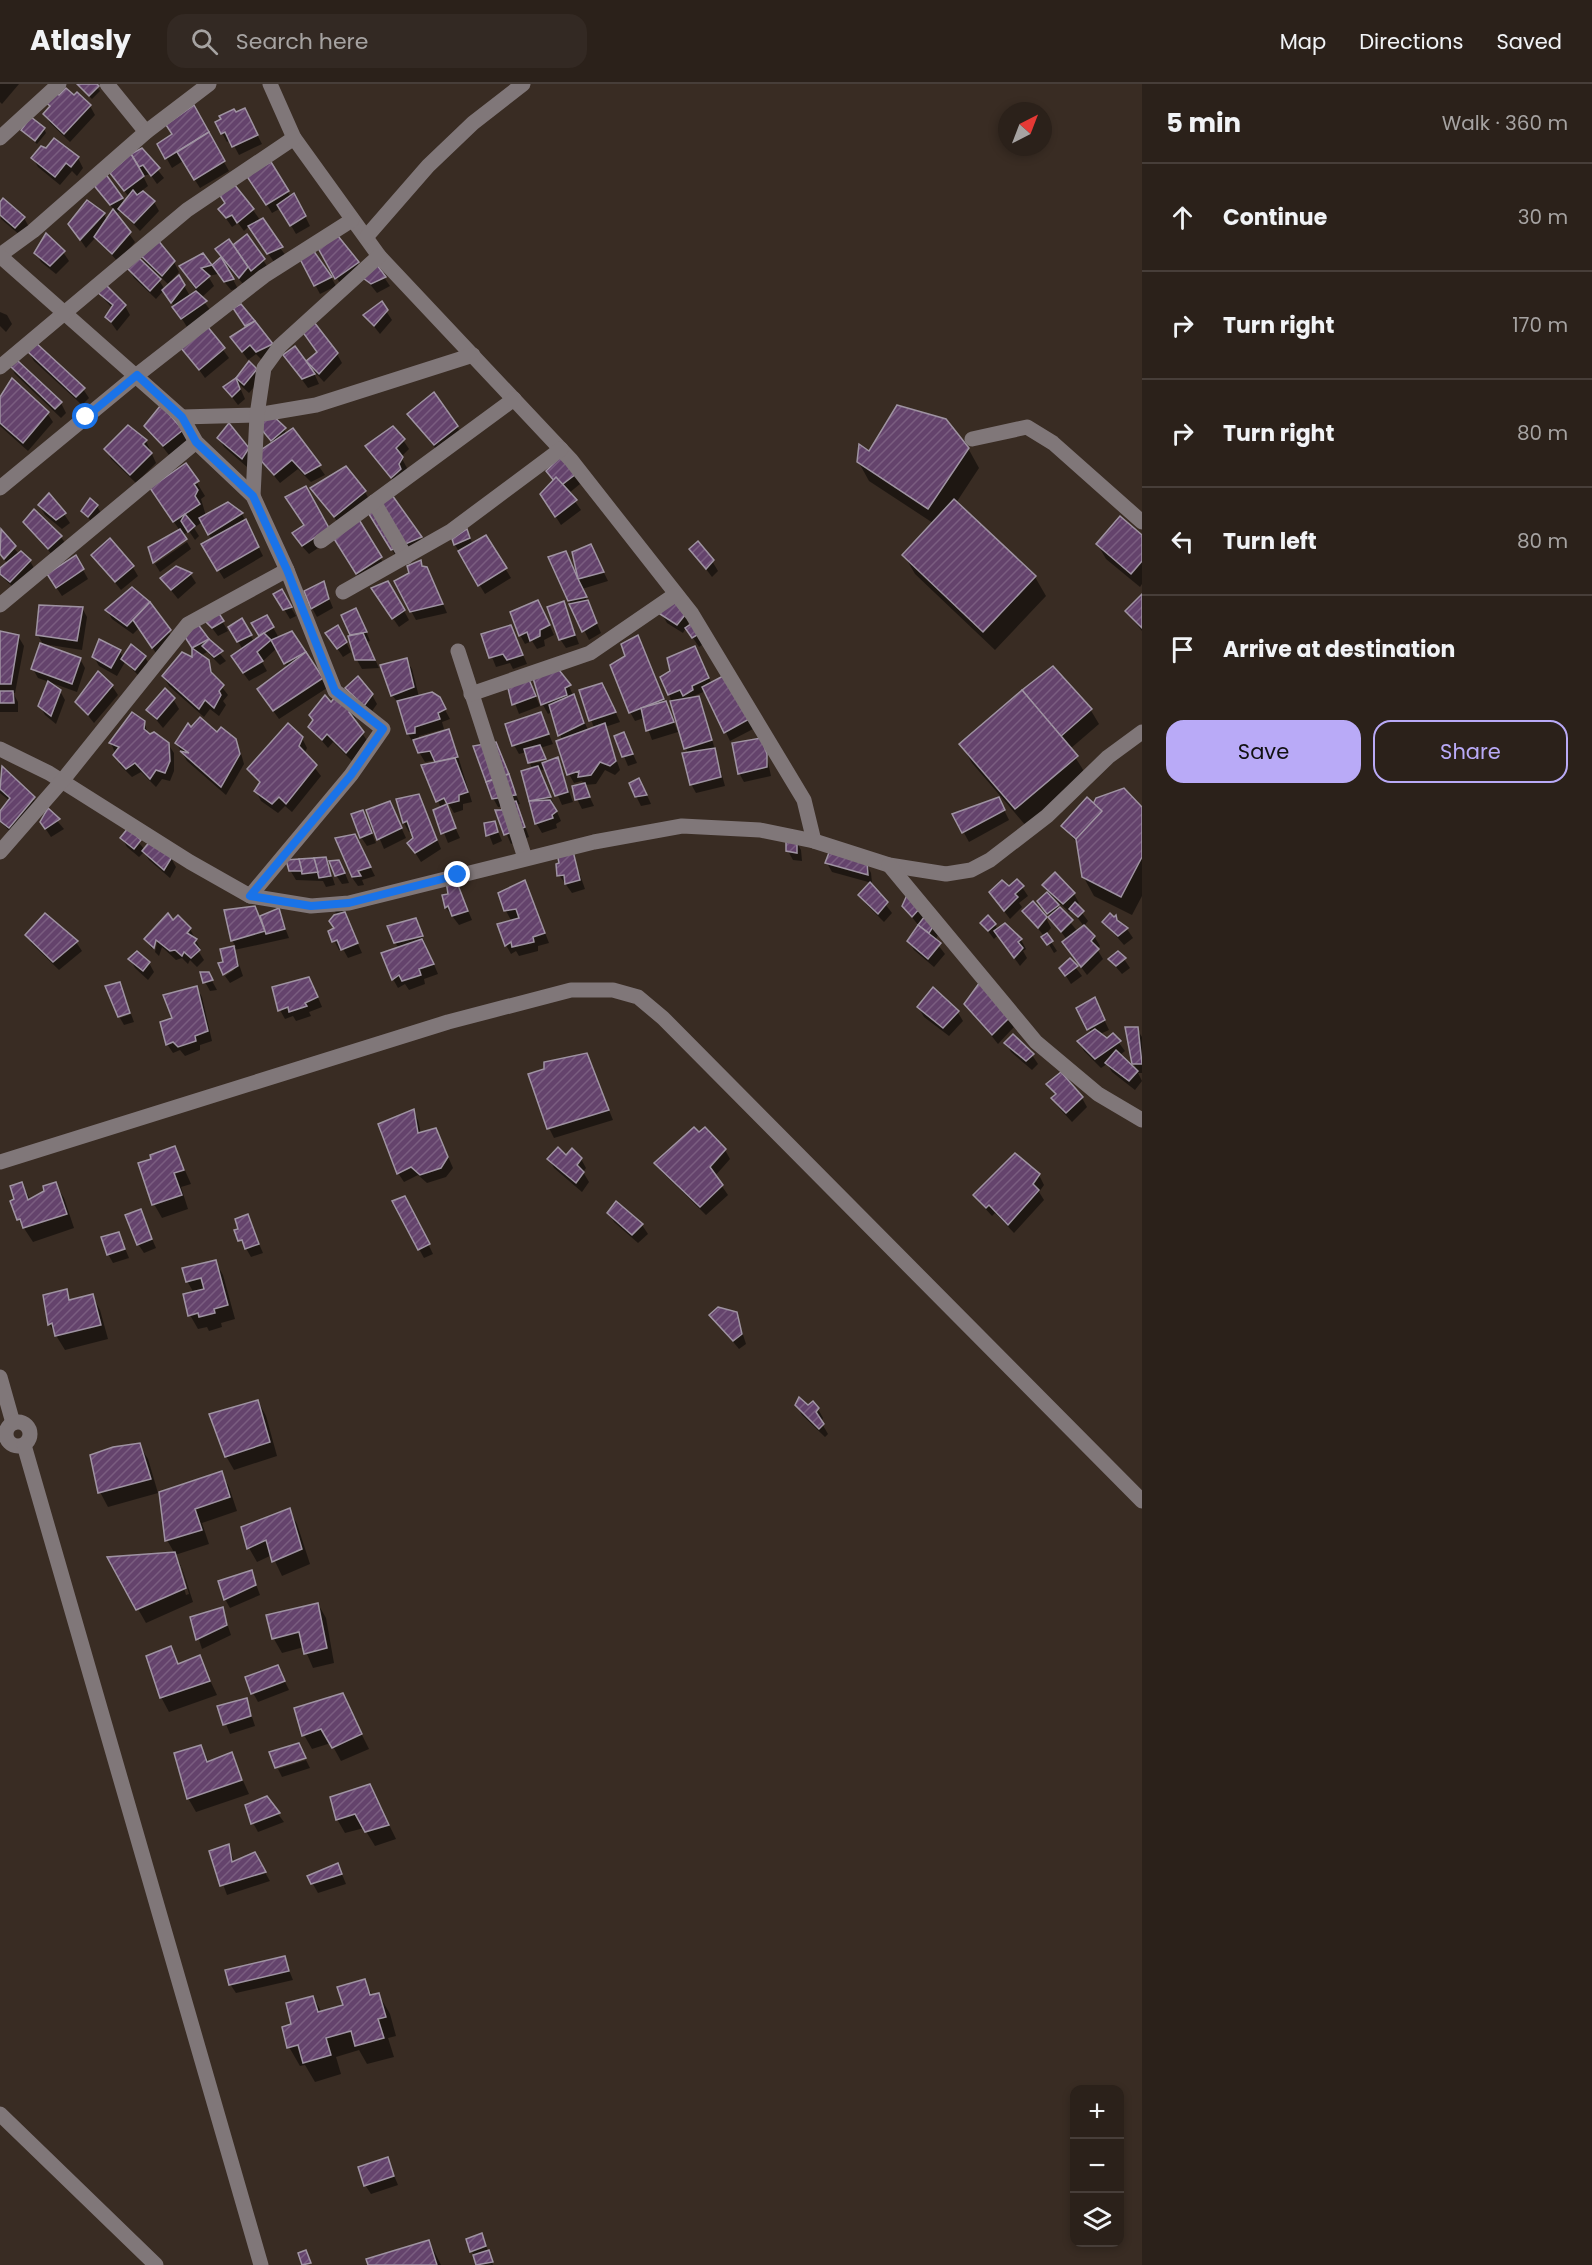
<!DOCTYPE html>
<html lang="en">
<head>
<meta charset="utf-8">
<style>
  body { margin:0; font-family:Poppins,sans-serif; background:#332923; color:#f1f3f6 }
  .controls { position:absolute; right:18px; bottom:18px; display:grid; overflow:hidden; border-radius:12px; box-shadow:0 3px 9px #0003 }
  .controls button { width:54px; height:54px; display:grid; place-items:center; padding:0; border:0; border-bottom:2px solid #473e39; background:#2b211a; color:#f1f3f6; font:30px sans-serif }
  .compass { position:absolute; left:998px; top:18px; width:54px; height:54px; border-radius:50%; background:#2b211a; box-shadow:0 3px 9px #0003; rotate:42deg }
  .stop { position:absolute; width:18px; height:18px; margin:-14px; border:4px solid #1a73e8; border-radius:50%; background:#fff }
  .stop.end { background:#1a73e8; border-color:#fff; box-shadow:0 2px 6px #0008 }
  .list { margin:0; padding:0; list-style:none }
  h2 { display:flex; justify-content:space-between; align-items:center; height:78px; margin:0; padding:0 24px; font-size:26px }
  h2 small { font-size:20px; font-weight:400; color:#a6a3a2 }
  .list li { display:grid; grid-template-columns:39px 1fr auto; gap:18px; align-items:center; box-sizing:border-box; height:108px; padding:0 24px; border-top:2px solid #473e39 }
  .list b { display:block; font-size:22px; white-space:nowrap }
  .list em { font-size:20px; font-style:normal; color:#a6a3a2 }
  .actions { display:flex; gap:12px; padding:18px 24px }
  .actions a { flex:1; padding:14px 0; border:2px solid #b9aaf7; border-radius:18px; text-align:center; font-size:21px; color:#b9aaf7 }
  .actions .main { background:#b9aaf7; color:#111 }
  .icon { flex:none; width:33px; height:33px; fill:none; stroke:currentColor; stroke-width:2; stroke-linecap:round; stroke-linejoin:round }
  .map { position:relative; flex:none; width:1142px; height:2181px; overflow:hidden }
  header { display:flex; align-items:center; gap:36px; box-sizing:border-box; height:84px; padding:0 30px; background:#2b211a; border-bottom:2px solid #473e39 }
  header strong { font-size:28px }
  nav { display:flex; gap:33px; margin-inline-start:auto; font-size:21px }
  .search { width:420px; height:54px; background:#332923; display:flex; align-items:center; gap:15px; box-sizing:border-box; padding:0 21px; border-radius:18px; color:#a6a3a2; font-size:22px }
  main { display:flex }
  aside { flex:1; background:#2b211a }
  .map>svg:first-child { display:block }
</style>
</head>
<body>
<header>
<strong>Atlasly</strong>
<div class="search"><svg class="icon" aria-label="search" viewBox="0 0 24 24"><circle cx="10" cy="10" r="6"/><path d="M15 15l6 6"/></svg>Search here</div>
<nav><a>Map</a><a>Directions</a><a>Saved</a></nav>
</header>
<main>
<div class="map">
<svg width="1142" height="2181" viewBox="0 0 1142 2181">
  <defs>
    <pattern id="building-hatch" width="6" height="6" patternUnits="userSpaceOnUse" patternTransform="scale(1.5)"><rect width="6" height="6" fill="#64436c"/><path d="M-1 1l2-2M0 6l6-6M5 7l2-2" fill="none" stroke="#7a5d80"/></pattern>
  </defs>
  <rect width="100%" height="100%" fill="#392c23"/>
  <!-- shadow -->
  <g fill="#0007" fill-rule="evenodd">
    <polygon points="0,0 19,0 2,20 0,18"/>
    <polygon points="77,0 95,0 100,7 92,15"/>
    <polygon points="59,13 90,22 95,31 70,58 50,39 45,30 51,24 47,18"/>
    <polygon points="193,24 229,87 200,104 183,77 172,84 159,61 173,51"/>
    <polygon points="249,35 262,60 239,71 231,56 227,58 222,49"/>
    <polygon points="44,45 46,49 37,60 23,47"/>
    <polygon points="55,56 78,74 83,84 77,92 72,87 60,101 38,83 33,74 46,66"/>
    <polygon points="142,66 164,94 157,100 150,90 143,92 148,102 140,108 154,118 159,127 140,147 121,127 115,130 135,158 118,178 96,153 86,164 70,141 87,118 104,130 107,136 114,126 94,99 122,114 124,119 129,113 112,90"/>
    <polygon points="270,80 291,113 299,120 310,142 296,150 281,124 272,129 254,100"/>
    <polygon points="0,116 24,134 29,143 21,152 1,135"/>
    <polygon points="220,126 253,126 286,172 274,178 249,142 244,147 238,139 232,143"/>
    <polygon points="247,152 269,185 245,202 225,180 238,205 231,206 218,190 208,192 214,202 201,214 211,227 187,243 164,206 156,215 134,194 129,184 159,196 165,206 179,193 190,212 200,213 181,183 203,171 212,183 222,174 217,165 233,163"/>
    <polygon points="320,164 357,179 363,188 342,203"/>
    <polygon points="63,168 69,177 56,190 41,178 36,169"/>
    <polygon points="139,168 174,178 179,188 168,200 144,177"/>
    <polygon points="301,174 331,193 336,202 320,210"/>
    <polygon points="377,183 390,202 377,209 365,194"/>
    <polygon points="99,209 125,222 130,231 117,247 107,233 112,224"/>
    <polygon points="241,222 272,261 262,276 256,270 248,276 232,253 247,244 240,234"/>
    <polygon points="386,227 392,236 380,250 365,231"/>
    <polygon points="0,228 7,231 12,240 6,248 0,242"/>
    <polygon points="207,244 229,274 205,294 183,264"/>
    <polygon points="28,267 83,305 89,314 82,321 34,277"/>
    <polygon points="318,269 337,270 342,279 324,298 312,285 319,300 308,304 285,272 305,279"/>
    <polygon points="18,279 61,319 66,329 61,334 15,290 10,281"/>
    <polygon points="249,279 261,295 249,309 238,299 245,315 238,321 225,304 237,295"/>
    <polygon points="0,315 47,329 53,338 28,367 0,342"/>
    <polygon points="409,331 457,342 462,352 440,370"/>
    <polygon points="259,340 284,345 287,350 293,346 325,391 311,398 298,385 280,399 257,371 273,360"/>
    <polygon points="146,342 182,347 188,356 169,371"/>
    <polygon points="128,343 146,357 156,379 136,399 111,375 106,365"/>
    <polygon points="219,354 248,365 253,374 247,383 224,363"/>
    <polygon points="403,356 409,365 401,373 407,384 398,402 367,362"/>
    <polygon points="968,364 979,384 956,419 1035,493 1046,512 995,566 915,490 904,471 933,439 869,397 858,377 870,369"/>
    <polygon points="186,381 205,412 201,415 206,432 228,419 242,430 263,472 224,495 203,461 212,456 202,438 194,444 199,452 195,456 189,447 183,451 160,418"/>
    <polygon points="548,387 575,391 580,400 569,409 581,426 561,441 547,419 553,396"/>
    <polygon points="312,404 365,408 370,417 340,441"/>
    <polygon points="392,413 426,463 397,474 369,428"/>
    <polygon points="40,422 64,430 70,439 62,445 45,431"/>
    <polygon points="97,422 102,431 94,441 83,427"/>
    <polygon points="24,438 61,453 67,462 54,473"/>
    <polygon points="305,442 331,452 335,453 309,470 299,459"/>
    <polygon points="466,447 473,460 486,453 511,494 485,510 455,461 454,455"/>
    <polygon points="0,449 19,470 30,477 35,486 16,506 0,491 0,486 8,480 0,471"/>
    <polygon points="1142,452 1142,500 1140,503 1106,475 1098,461"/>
    <polygon points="187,458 191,465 160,488 155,480"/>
    <polygon points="691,465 712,477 718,487 712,493"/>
    <polygon points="93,471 132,482 138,492 121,506"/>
    <polygon points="595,471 608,497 582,505 601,549 589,556 569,516 571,478 578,495"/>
    <polygon points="76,473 88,495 62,512 54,500"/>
    <polygon points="381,475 386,483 362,498 357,490"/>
    <polygon points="420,478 432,494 447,529 416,536 411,527 411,490"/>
    <polygon points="176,483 191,491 196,499 178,515 162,495"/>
    <polygon points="388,498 409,536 399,543 378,513"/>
    <polygon points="323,499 333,524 317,533 312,524"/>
    <polygon points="281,507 296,532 290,535 275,510"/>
    <polygon points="1142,512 1142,547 1127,528"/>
    <polygon points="671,515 691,535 683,549 667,539 662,530"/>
    <polygon points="148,519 175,557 158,572 139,544 133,550 112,535 107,526"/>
    <polygon points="564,519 579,560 566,564 560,555"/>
    <polygon points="82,524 87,533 82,566 43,560 37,550"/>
    <polygon points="216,527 228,547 218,552 206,536"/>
    <polygon points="543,527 554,551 544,556 545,562 537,565 532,557 525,560 520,551"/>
    <polygon points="343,532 361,535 370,557 367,558 379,584 362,585 357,576 353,552"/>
    <polygon points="267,533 279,554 292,549 327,604 279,635 264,614 288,584 277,564 262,578 267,587 249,597 238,582 243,566 230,543 242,536 254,558 261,553 253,540"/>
    <polygon points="197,542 226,577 220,581 207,568 200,572 207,577 215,594 228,611 223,617 226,621 219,632 210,625 204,633 169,602 164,593 193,575 194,565 186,553"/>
    <polygon points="687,545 706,558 699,563"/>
    <polygon points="0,548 18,552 24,562 15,609 13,609 18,618 18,628 0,628"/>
    <polygon points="327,549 343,552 351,568 343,573"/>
    <polygon points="483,551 515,552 527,580 513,585 510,579 496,583"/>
    <polygon points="637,553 678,648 652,656 644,634 635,637 630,628 627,573"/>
    <polygon points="695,564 712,600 723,594 755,644 730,657 706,607 691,613 698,613 703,623 725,702 696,709 691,700 688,670 669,610 672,588"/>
    <polygon points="120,568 124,574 145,573 150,582 141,594 125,578 117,592 99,582 94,573"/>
    <polygon points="80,575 85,584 77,608 38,594 33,585"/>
    <polygon points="406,576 412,585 419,613 444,624 450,635 442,638 444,645 419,652 419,655 448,647 453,656 472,718 463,720 463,726 454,729 447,717 444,719 460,754 448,759 435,727 441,724 423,682 437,679 436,676 425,678 408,650 399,620 392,611"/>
    <polygon points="528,595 540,622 519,630 508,601"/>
    <polygon points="535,595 569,602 588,646 594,644 581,607 607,610 620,638 605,643 620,686 615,691 605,686 596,700 584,701 594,722 582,725 577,715 584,701 582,697 574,699 569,690 562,656 552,628 548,630 543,621"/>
    <polygon points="112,602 118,611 94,639 77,618"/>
    <polygon points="347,604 372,611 377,620 370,630"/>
    <polygon points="60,607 65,616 56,640 45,631 40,622"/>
    <polygon points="173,615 179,625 163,644 148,626"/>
    <polygon points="331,621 350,626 356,635 354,637 368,658 352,677 333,658 328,664 310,643"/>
    <polygon points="1090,625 1099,640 1070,665 1087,692 1027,743 972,679 961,660"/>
    <polygon points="540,629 553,660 540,664 529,679 526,668 519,670 514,661"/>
    <polygon points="144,638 149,653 168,660 174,669 174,687 170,697 162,695 156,703 141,688 132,693 120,681 111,659"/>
    <polygon points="191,645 235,656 240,666 244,680 226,711 187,677 176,659"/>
    <polygon points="624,650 637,679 628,682 616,653"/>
    <polygon points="302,654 307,664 304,670 321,692 292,728 285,722 278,729 261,717 256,707 261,700 249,685"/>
    <polygon points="495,660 520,720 517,720 529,753 511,760 497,728 503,728 502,723 498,723 493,714"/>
    <polygon points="765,664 771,692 744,698 739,689"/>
    <polygon points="557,675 573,718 562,721 546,685 539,687 561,737 556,740 557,744 542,749 536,739 523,688 533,685 530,680"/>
    <polygon points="2,684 33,714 39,723 15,752 0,738 0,729 10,717 0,709"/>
    <polygon points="644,705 651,720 641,722 636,712"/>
    <polygon points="398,717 423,721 441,765 421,778 409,759 414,754 412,746 409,748 404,739"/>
    <polygon points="390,719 406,754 384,765 368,727"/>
    <polygon points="1094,721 1142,725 1142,812 1132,831 1094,812 1083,792 1078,760 1063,742"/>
    <polygon points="1003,724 1009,736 969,758 954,731"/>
    <polygon points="48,726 64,745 51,753 41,738"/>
    <polygon points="363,728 376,759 367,762 361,753"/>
    <polygon points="494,738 502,757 493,761 485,740"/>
    <polygon points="128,746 145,766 171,774 176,783 170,794 149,776 144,768 139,773 127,763 122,754"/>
    <polygon points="337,755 359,761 375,792 362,796 364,801 358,802 353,795"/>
    <polygon points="796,757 801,766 802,777 793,776 788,767"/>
    <polygon points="572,769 585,805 572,809 559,791 561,780"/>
    <polygon points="326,774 335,801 326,803 323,797 296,796 290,786"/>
    <polygon points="827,779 866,779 871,789 872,799 832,788"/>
    <polygon points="344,787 349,799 342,800 336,791"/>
    <polygon points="456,798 472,836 459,841 446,824 444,812 450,811"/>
    <polygon points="525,798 549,859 538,862 538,867 519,872 516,867 511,870 506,861 512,838 506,827"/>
    <polygon points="870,800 892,829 884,838 866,820 860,811"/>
    <polygon points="1044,801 1074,810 1079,819 1076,821 1088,837 1084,842 1071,826 1069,828 1053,813 1051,815 1078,848 1094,852 1100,862 1097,865 1103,875 1087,891 1069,867 1067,856 1039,817 1048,809"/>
    <polygon points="1022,803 1028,812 1019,819 1022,823 1010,835 990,808"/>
    <polygon points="908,813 938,851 935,857 945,870 934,883 914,866 909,857 919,842 903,822"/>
    <polygon points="255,824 260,833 278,826 289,854 234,866 243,892 230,899 225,892 234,886 225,880 222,866 236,863 232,856"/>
    <polygon points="334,824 340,824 344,829 362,869 348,874 343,865 339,866 330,848 336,844 331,837 336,830"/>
    <polygon points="1024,827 1046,834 1051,844 1046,850 1057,867 1054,869 1044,852"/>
    <polygon points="1110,831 1127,845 1133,854 1124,861 1104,838"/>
    <polygon points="415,836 438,890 424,895 425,900 409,906 405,900 398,904 393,895 399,865 395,858"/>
    <polygon points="173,838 190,845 201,866 199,868 204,876 197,883 190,876 188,880 182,874 176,876 162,863 159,872 155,868 158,855 152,865 146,856"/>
    <polygon points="982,839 995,841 998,846 1005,841 1021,856 1026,865 1023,867 1027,874 1020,882 998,851 994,855"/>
    <polygon points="27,851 76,858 82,867 59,886 32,860"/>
    <polygon points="130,875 149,879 154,888 148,896 135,884"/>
    <polygon points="1124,875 1130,884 1122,890 1110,876"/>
    <polygon points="1070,876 1082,892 1071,900 1061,884"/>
    <polygon points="208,889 212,897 217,906 210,907 205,898"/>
    <polygon points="980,900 1014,943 998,960 966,920"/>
    <polygon points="196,903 202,913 212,957 200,961 200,966 185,972 180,966 173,969 167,960 174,934"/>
    <polygon points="314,904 322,923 309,928 311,932 296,937 293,932 285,935 280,926"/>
    <polygon points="918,923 957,927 963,937 949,952 924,933"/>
    <polygon points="1078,925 1099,925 1109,946 1100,950 1107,955 1113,951 1125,967 1120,971 1138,987 1133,979 1137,945 1142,953 1142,989 1138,989 1142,997 1135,1006 1112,988 1107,980 1101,984 1084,967 1079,958 1091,949"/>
    <polygon points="131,930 134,938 124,941 120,934"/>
    <polygon points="1006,959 1032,971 1038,980 1032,986 1011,968"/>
    <polygon points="586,970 613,1036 554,1054 549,1044"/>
    <polygon points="1048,1001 1082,1014 1087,1023 1072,1038 1059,1024 1053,1015 1056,1012"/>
    <polygon points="413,1027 418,1036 421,1050 436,1045 453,1084 446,1093 427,1099 418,1091 404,1098 398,1089"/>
    <polygon points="175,1064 191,1100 181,1103 188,1125 162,1134 154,1120 153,1075"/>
    <polygon points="725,1066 730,1075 715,1092 728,1111 706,1131 662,1088 656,1079"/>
    <polygon points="567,1073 581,1075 586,1084 583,1088 589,1098 582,1108 554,1084 549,1075"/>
    <polygon points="1039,1091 1044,1101 1039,1108 1044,1116 1014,1149 995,1129 992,1132 974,1112"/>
    <polygon points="22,1100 31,1117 55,1100 64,1114 74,1144 33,1158 18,1135"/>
    <polygon points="617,1120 642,1141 648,1150 638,1159 614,1138 609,1129"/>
    <polygon points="410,1123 433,1170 424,1174 419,1165"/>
    <polygon points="140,1127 156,1164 144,1169 138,1160"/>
    <polygon points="247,1132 263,1169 251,1173 236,1147 240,1146"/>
    <polygon points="119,1150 129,1174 113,1179 108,1170"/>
    <polygon points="215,1177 223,1191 235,1235 221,1239 222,1243 209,1247 207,1243 198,1245 190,1231 194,1209 187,1197"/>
    <polygon points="66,1207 71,1217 92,1211 100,1226 108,1255 65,1266 49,1240 45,1225"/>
    <polygon points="736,1229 746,1260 739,1265 711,1231"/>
    <polygon points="258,1317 266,1332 277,1372 234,1386 226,1372"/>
    <polygon points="797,1321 818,1325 823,1334 821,1338 828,1350 825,1353 802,1331"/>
    <polygon points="139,1361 148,1375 158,1409 108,1423 100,1408"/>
    <path d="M 221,1389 L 229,1403 L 237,1427 L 202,1439 L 209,1460 L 175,1471 L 182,1484 L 193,1518 L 146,1539 L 138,1525 L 175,1470 L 167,1456 ZM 178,1482 L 181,1482 L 189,1510 L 186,1511 Z"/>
    <polygon points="289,1426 297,1440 310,1480 282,1492 272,1471 257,1478 249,1464"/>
    <polygon points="251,1487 260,1511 230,1524 225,1515"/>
    <polygon points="318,1520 326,1534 334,1579 313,1584 304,1563 282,1569 274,1555 268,1532"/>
    <polygon points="222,1525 231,1551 202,1565 192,1534"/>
    <polygon points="170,1564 179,1581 199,1573 217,1611 169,1628 161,1613"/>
    <polygon points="282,1592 289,1606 258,1618 253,1609"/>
    <polygon points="342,1611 369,1665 341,1677 331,1659 312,1665 304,1651"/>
    <polygon points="246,1615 255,1642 230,1650 219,1623"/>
    <polygon points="201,1663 209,1678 231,1670 249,1710 196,1728 188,1714"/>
    <polygon points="306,1676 310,1684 282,1693 278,1685"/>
    <polygon points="370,1702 396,1755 375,1762 364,1744 345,1749 337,1735"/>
    <polygon points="266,1714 284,1738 258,1748 253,1739"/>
    <polygon points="228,1762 235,1779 254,1770 270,1797 227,1811 211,1768"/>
    <polygon points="338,1781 346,1800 318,1809 309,1793"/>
    <polygon points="284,1874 293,1896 236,1909 230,1900"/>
    <polygon points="364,1897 373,1912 379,1911 390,1930 396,1952 388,1954 394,1973 367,1980 359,1966 336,1973 341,1990 315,1998 305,1981 300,1982 289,1963 313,1913 322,1929 345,1922"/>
    <polygon points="387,2075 398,2101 371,2110 365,2101"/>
    <polygon points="483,2155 490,2171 493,2181 478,2181 472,2167"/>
    <polygon points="429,2157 441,2181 369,2181"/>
  </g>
  <!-- building -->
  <g fill="url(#building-hatch)" stroke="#9f93a2" stroke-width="1.5">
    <polygon points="77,0 97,0 99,2 89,12"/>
    <polygon points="66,4 74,11 77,8 91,21 64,50 43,30 50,22 45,18 55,8 59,11"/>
    <polygon points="194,21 209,48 165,75 157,60 172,50 166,41"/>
    <polygon points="245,24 258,51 232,63 225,48 221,50 215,38 221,35 219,32 234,25 236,28"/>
    <polygon points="31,33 45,44 35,57 21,46"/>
    <polygon points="209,48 225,77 194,96 177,68"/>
    <polygon points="54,54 79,73 71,83 66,79 55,93 31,74 41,62 46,64"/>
    <polygon points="142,64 160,84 151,92 143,81 139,83 131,70"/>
    <polygon points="131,70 144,92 124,107 110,89"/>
    <polygon points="271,78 289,107 266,121 246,91"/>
    <polygon points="105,89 123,114 110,121 92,99"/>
    <polygon points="234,100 254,125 237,139 232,131 226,134 218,125 225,119 219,110"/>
    <polygon points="133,106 137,111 143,107 155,117 134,139 118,125"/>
    <polygon points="294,109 306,132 290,142 277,121"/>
    <polygon points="3,114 25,133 15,144 0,131 0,118"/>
    <polygon points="87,116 105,129 80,156 68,140"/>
    <polygon points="113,125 131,148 112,170 94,153"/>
    <polygon points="263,134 283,163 267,170 248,142"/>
    <polygon points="46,149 65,167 50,182 34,169"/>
    <polygon points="247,150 265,175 251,187 233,161"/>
    <polygon points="338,152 359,178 335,195 318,164"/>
    <polygon points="157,155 175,177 162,192 137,168"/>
    <polygon points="229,155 248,183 239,194 215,165"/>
    <polygon points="313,166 332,193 314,202 299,173"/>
    <polygon points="203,169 212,181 201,184 210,192 196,204 179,182"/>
    <polygon points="221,173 234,195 224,198 212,181"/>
    <polygon points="139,174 161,195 150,207 127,184"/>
    <polygon points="377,181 386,193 371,200 363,194"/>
    <polygon points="179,191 185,201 171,219 162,206"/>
    <polygon points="105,200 126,221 111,238 105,233 113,221 97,208"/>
    <polygon points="196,207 207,217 181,235 172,223"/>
    <polygon points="382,217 388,226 374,242 363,231"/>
    <polygon points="241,220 255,237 245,242 233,224"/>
    <polygon points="255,237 273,260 256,268 250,261 242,268 230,253"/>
    <polygon points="314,238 338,269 319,290 306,277 317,268 302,247"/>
    <polygon points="207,242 225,264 199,286 181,264"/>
    <polygon points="35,258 85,304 76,313 27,267"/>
    <polygon points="295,262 306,277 315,290 302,295 283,271"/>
    <polygon points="18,277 62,318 55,325 8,280"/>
    <polygon points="249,277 257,285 244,301 236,294"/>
    <polygon points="12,294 49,328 23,359 0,339 0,313"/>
    <polygon points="236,294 240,305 232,313 223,303"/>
    <polygon points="434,308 458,342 434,361 407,330"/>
    <polygon points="161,321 183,346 163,362 144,342"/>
    <polygon points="897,321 946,335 969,364 928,425 857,378 859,360 869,367"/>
    <polygon points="270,329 286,344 271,357 257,340"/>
    <polygon points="229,339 249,364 242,375 217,354"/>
    <polygon points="128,341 147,356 143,360 152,369 130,391 104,365"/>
    <polygon points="393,342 405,355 396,364 403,373 399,380 401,385 391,394 365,362"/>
    <polygon points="293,344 321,381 305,390 292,376 274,391 255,370"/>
    <polygon points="560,373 576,390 559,403 546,387"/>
    <polygon points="186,379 199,397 194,400 198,406 195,412 200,420 173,438 150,404"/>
    <polygon points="346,382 366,407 334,433 310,404"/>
    <polygon points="556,393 577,416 555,433 540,410"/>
    <polygon points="306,402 329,444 302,462 292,449 304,441 285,413"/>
    <polygon points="49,409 66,429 56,436 38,421"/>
    <polygon points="392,411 422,453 391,466 367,427"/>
    <polygon points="90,414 98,421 88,433 81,427"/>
    <polygon points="954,415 1036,492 983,548 902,471"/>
    <polygon points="228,418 243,429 208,451 199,434"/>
    <polygon points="34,425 62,452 48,465 23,438"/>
    <polygon points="185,430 195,442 188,448 181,437"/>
    <polygon points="1120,432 1142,451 1142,477 1131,490 1096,460"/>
    <polygon points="358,434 382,473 356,490 331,450"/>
    <polygon points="246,435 259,463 217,487 201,460"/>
    <polygon points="1,445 16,462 4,475 0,470"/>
    <polygon points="180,445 187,455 153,479 148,463"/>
    <polygon points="467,445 470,454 454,461 452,455"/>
    <polygon points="486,451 507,484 478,502 458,467"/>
    <polygon points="110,454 134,482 115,498 91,471"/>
    <polygon points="698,457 714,476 706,485 689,465"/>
    <polygon points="591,460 604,488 578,495 572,468"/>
    <polygon points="21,467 31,476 10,498 0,490 0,484"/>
    <polygon points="566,467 578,495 587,513 568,517 548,473"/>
    <polygon points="76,471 84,485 56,504 47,490"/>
    <polygon points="421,476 422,482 427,483 443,520 410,528 394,497 409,489 407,482"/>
    <polygon points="176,482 192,489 171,506 160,494"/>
    <polygon points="324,497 329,515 311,525 304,507"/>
    <polygon points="388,497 405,526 392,535 371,504"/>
    <polygon points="132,503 150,518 127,542 105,526"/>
    <polygon points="282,505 292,523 283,526 273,510"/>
    <polygon points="1142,510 1142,544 1125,527"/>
    <polygon points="671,513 685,531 677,541 660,530"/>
    <polygon points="538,516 550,541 540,546 540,552 530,557 527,548 519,552 510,528"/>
    <polygon points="588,516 597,539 582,548 569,520"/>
    <polygon points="564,517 575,551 559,556 547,523"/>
    <polygon points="150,518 171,546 152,564 133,536"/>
    <polygon points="39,521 83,523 77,557 36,551"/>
    <polygon points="356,524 367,548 350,551 341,531"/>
    <polygon points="216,525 224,537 212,544 204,536"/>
    <polygon points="267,531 274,543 259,552 251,539"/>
    <polygon points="242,534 252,551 237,558 228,543"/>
    <polygon points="694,538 702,548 692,554 685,544"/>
    <polygon points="197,539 209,555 192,564 185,553"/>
    <polygon points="338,541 347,558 337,565 325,549"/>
    <polygon points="511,541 523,571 507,576 503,570 489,574 481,550"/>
    <polygon points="0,547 19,551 11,600 0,600"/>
    <polygon points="292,547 306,568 284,580 271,556"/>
    <polygon points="264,549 271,556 257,568 263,577 243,589 231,572"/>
    <polygon points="363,549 375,576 355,576 348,552"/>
    <polygon points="638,551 664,615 629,629 610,581 625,572 621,560"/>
    <polygon points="99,555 121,566 111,584 92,573"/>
    <polygon points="209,555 223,567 214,573 202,562"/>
    <polygon points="40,559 81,574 72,600 31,585"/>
    <polygon points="131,560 146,572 135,586 121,575"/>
    <polygon points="695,562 709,594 692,602 693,606 683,612 680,606 668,611 660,593 670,587 667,574"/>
    <polygon points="192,564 209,576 211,588 224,601 219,607 221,611 214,624 205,616 199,625 162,592 182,568 192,573"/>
    <polygon points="306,568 323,594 273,627 257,605"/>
    <polygon points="407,574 414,603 391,612 380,581"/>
    <polygon points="1053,582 1092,625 1060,653 1022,606"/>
    <polygon points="559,586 571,601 565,604 567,611 541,621 533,594"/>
    <polygon points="98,587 113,601 88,631 75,618"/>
    <polygon points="358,592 373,610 364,622 345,604"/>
    <polygon points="723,592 751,634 724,649 702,603"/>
    <polygon points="528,593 536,612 512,621 507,600"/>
    <polygon points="48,597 61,606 51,632 38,622"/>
    <polygon points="602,599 616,628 589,637 579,606"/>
    <polygon points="165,604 175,614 157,635 146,626"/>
    <polygon points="1022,606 1078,672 1015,725 959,660"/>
    <polygon points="0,607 13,607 14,619 0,619"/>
    <polygon points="432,608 440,613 446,625 438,629 440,635 415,643 415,649 407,650 397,617"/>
    <polygon points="574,610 584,639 558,652 549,621"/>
    <polygon points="325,611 331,618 336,612 352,625 349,628 364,648 346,669 327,650 322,656 308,643 313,636 309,631"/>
    <polygon points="699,612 712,656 684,665 670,617"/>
    <polygon points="666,617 674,638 646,647 641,624"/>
    <polygon points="132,628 145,637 144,645 150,650 154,648 169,659 170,677 165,689 156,686 150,695 135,679 126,685 113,671 119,663 109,659"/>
    <polygon points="541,628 549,650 512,662 505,640"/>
    <polygon points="200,633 217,648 221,643 236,655 240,670 221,703 180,667 189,669 175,659 188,639 191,643"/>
    <polygon points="288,639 303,653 299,662 317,681 286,720 279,713 272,720 254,707 260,698 247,685"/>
    <polygon points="605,639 616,677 610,682 600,678 591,691 578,693 579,687 567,691 556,657"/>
    <polygon points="449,645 458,673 435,678 430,667 418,669 413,656"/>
    <polygon points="624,648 633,670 622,673 614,652"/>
    <polygon points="761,654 767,670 767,683 738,690 732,659"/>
    <polygon points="496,658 509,690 486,698 473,662"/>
    <polygon points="540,661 546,675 528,679 524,665"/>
    <polygon points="715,664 721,693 690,701 682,669"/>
    <polygon points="558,673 568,708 555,712 542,679"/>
    <polygon points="455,674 468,708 459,711 459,717 447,720 444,714 436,718 421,681"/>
    <polygon points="2,682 35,713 9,744 0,737 0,727 10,714 0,705"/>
    <polygon points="538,682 551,713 529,717 521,687"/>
    <polygon points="509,690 516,711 492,715 486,698"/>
    <polygon points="639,694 647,711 635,713 629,699"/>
    <polygon points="585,699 590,713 575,716 572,702"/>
    <polygon points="1124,704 1142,723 1142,773 1121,813 1082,793 1076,755 1096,714"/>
    <polygon points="419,710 437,756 415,769 407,759 413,754 407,737 403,739 396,715"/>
    <polygon points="999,713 1005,726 962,749 952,730"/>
    <polygon points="1087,713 1102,727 1076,755 1061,742"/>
    <polygon points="550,716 557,727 552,731 553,734 535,740 529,717"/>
    <polygon points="390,717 402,744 377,756 366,726"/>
    <polygon points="516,717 525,743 504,751 495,726 502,726 501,720"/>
    <polygon points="447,720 456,744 441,750 433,726"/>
    <polygon points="48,724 60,735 45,745 40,738"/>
    <polygon points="363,726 372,749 360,754 351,730"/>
    <polygon points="495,737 498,748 486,752 484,739"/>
    <polygon points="128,744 141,756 134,765 120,754"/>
    <polygon points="355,750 371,783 358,787 361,792 352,793 335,754"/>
    <polygon points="786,754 797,756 797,769 786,767"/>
    <polygon points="151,756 172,773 164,786 142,767"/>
    <polygon points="830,766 867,778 868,791 825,779"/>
    <polygon points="573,767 580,796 565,800 564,791 557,792 556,780 559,779 557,769"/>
    <polygon points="326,773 331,792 319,794 314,774"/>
    <polygon points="314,774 318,788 302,790 299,775"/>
    <polygon points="299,775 302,787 289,787 286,776"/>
    <polygon points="339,776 345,789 335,792 329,777"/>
    <polygon points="1055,788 1075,809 1063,820 1042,801"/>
    <polygon points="1017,795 1024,802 1015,810 1018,813 1004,827 989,808 1002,796 1009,802"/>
    <polygon points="456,796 468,827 452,832 448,822 445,824 442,811 448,810 446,797"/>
    <polygon points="525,796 545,849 533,853 534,858 512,863 511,858 505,862 497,840 519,834 516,825 504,827 498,809"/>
    <polygon points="870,798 888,818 878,830 858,811"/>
    <polygon points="1047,808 1059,821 1047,830 1037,817"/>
    <polygon points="907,811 920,824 912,833 902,822"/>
    <polygon points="1033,817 1047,833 1038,844 1022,827"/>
    <polygon points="1075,818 1084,827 1078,833 1069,825"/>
    <polygon points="255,822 265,847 231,857 224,826"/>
    <polygon points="1060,823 1073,836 1061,848 1048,833"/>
    <polygon points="279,824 285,845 266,850 260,832"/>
    <polygon points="345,828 358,859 341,866 337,856 332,858 328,847 334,844 329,837 334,831"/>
    <polygon points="45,829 78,857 53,878 25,851"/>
    <polygon points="168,829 173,836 178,831 191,844 187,849 197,855 194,859 200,866 191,874 184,868 182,872 175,866 170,867 156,856 154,864 144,855"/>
    <polygon points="1110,829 1114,833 1116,831 1117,836 1128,844 1118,852 1102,838"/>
    <polygon points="988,831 996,840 988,847 980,839"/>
    <polygon points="925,832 934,841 929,849 918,841"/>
    <polygon points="416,834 423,852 394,859 387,842"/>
    <polygon points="1005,839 1022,855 1018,858 1023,864 1014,874 994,847"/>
    <polygon points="918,841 941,859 928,875 907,857"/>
    <polygon points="1084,841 1095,852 1091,857 1099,865 1081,883 1062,858"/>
    <polygon points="1047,849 1053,857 1047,861 1041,853"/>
    <polygon points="422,855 434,880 419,885 421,891 402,897 399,891 392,896 381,869"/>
    <polygon points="234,862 238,882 223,891 218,879 223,878 220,865"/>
    <polygon points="137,867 150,878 143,887 128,875"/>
    <polygon points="1118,867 1126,874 1116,882 1108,875"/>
    <polygon points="1070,874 1078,882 1065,892 1059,884"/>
    <polygon points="200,888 209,888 213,896 203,899"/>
    <polygon points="309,893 318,913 305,919 307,922 289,928 288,923 278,927 272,903"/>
    <polygon points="120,898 130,929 118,933 105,902"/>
    <polygon points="980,898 1010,933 992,951 964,920"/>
    <polygon points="197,902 208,947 195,952 196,957 178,963 173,958 166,961 160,938 172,934 163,911"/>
    <polygon points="933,903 959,927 943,944 917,923"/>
    <polygon points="1095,913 1105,936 1087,946 1076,924"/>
    <polygon points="1125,943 1138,943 1142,980 1132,980"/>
    <polygon points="1095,945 1107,954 1113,949 1121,957 1095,975 1077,957"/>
    <polygon points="1013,950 1034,970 1026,977 1004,959"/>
    <polygon points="1116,966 1138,987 1129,997 1105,979"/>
    <polygon points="587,969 609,1026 547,1045 528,990 544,985 544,978"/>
    <polygon points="1061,988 1083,1013 1066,1029 1051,1014 1056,1010 1046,1000"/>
    <polygon points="414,1025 418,1049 436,1044 448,1073 441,1084 420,1091 411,1083 397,1090 378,1040"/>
    <polygon points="694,1043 699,1048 705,1043 726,1065 710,1083 723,1101 700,1123 654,1079"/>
    <polygon points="175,1062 184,1086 174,1089 182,1111 152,1121 138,1079 151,1075 150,1071"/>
    <polygon points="558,1063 566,1071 572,1064 582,1074 577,1081 584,1088 576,1099 547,1075"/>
    <polygon points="1015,1069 1040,1090 1033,1100 1039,1106 1008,1141 989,1121 986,1124 973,1111"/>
    <polygon points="22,1098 28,1116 44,1107 43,1102 56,1098 67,1130 23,1144 20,1135 17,1136 10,1117 14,1115 10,1102"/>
    <polygon points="405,1112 430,1160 418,1166 392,1117"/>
    <polygon points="616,1117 643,1140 632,1151 607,1129"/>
    <polygon points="141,1125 152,1155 137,1161 125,1131"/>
    <polygon points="248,1130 259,1160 245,1165 242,1156 238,1157 234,1146 238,1145 235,1135"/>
    <polygon points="119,1148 125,1165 107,1171 101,1153"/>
    <polygon points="216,1176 228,1221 214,1225 215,1229 199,1233 198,1229 188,1232 183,1210 204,1205 201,1194 186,1198 182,1184"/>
    <polygon points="67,1205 69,1216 93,1210 101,1241 55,1252 52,1239 48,1241 43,1211"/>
    <polygon points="718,1223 737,1228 742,1250 733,1257 709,1231"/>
    <polygon points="799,1313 808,1321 813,1317 819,1324 816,1328 824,1340 819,1345 795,1321"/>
    <polygon points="258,1316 270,1358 225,1373 209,1330"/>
    <polygon points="140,1359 151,1395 98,1409 90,1371 113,1363"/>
    <polygon points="222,1387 230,1413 195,1425 202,1446 165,1457 159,1408"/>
    <polygon points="290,1424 302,1465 272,1478 266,1456 247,1465 241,1443"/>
    <polygon points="175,1468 186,1504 136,1526 107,1473"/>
    <polygon points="252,1486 256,1501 224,1516 218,1497"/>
    <polygon points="318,1519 327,1564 304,1570 299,1548 272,1555 266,1531"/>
    <polygon points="223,1523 227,1541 196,1556 190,1533"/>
    <polygon points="171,1562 178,1580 200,1571 210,1597 160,1614 146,1572"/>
    <polygon points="278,1581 285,1597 251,1610 245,1593"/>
    <polygon points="343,1609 362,1650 332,1664 321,1645 302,1652 294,1624"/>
    <polygon points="247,1614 251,1632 223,1641 217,1622"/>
    <polygon points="299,1659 306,1674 275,1684 269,1668"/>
    <polygon points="201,1661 207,1678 232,1668 242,1696 187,1715 174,1669"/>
    <polygon points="370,1700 389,1741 365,1748 355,1730 336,1736 330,1713"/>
    <polygon points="267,1712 280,1729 251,1740 245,1721"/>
    <polygon points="229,1760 232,1778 255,1768 266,1788 220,1802 209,1767"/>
    <polygon points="338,1779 342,1790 311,1800 307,1792"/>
    <polygon points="285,1872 289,1887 229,1901 225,1886"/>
    <polygon points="365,1895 370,1911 379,1909 386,1933 378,1935 384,1954 355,1962 351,1947 326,1954 331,1971 303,1979 298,1961 287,1964 282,1943 291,1940 286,1919 313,1912 318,1928 343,1921 337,1903"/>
    <polygon points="388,2073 394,2092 364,2102 358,2083"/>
    <polygon points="482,2149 486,2162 470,2168 466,2155"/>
    <polygon points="429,2156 437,2181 368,2181 366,2175"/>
    <polygon points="306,2166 311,2179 302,2181 298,2169"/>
    <polygon points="489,2166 493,2178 476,2181 473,2171"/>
  </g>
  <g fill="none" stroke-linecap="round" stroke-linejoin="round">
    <!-- minor -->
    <g stroke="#807779" stroke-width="15">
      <polyline points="107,0 146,48"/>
      <polyline points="270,0 294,54 379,172 571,376 692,530 804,716 814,757"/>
      <polyline points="0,54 59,0"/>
      <polyline points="367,152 428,82 473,39 523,0"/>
      <polyline points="0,171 33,147 146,48 209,0"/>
      <polyline points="0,172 182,333 196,358 253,412 287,486 335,607 383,645 351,691 250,812"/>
      <polyline points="0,283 187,126 294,54"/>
      <polyline points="182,333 257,331 316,321 473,271"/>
      <polyline points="972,355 1027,343 1053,359 1142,438"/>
      <polyline points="0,404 137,291 264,192 352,136"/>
      <polyline points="253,412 257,331 264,284 280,262 379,172"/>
      <polyline points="374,418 406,473"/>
      <polyline points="321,457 514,315"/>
      <polyline points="343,508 451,447 561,365"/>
      <polyline points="0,521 196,358"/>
      <polyline points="458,567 525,774"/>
      <polyline points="471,610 590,569 676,510"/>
      <polyline points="0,665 49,689 190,778 250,812 311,822 349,819 594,758 682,742 760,746 814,757 889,781 946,790 971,786 990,776 1047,732 1108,673 1142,648"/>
      <polyline points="0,768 62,697 188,540 287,486"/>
      <polyline points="889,781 1036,958 1098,1010 1142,1036"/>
      <polyline points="0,1078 448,938 571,906 613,906 638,913 663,934 1142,1417"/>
      <polyline points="0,1293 13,1339"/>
      <circle cx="18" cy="1350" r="12"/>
      <polyline points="24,1361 261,2181"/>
      <polyline points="0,2030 156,2181"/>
    </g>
  </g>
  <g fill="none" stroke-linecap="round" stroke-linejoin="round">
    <!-- route -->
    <polyline stroke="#1a73e8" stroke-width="8" points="86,333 137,291 182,333 196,358 253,412 287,486 335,607 383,645 351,691 250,812 311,822 349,819 458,791"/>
  </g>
</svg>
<div class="controls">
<button>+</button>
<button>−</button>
<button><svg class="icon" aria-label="layers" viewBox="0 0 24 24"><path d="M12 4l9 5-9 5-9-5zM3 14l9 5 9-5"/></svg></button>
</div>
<svg class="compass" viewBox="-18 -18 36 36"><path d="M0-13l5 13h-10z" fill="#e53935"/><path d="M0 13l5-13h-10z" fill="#a6a3a2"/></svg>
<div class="stop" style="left:86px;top:333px"></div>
<div class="stop end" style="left:458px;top:791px"></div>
</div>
<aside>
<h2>5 min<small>Walk · 360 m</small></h2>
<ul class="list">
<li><svg class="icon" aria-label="ahead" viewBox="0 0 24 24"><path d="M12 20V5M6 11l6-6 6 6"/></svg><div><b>Continue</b></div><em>30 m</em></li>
<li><svg class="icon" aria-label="right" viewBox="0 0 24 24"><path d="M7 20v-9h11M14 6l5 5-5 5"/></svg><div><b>Turn right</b></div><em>170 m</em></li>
<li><svg class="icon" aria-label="right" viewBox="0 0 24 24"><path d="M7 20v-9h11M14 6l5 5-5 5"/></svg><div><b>Turn right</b></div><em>80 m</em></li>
<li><svg class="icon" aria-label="left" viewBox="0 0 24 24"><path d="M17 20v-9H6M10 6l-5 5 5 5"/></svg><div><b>Turn left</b></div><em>80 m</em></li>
<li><svg class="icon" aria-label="arrive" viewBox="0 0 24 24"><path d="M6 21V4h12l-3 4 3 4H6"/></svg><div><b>Arrive at destination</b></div></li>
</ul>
<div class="actions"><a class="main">Save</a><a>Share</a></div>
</aside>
</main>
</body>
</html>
